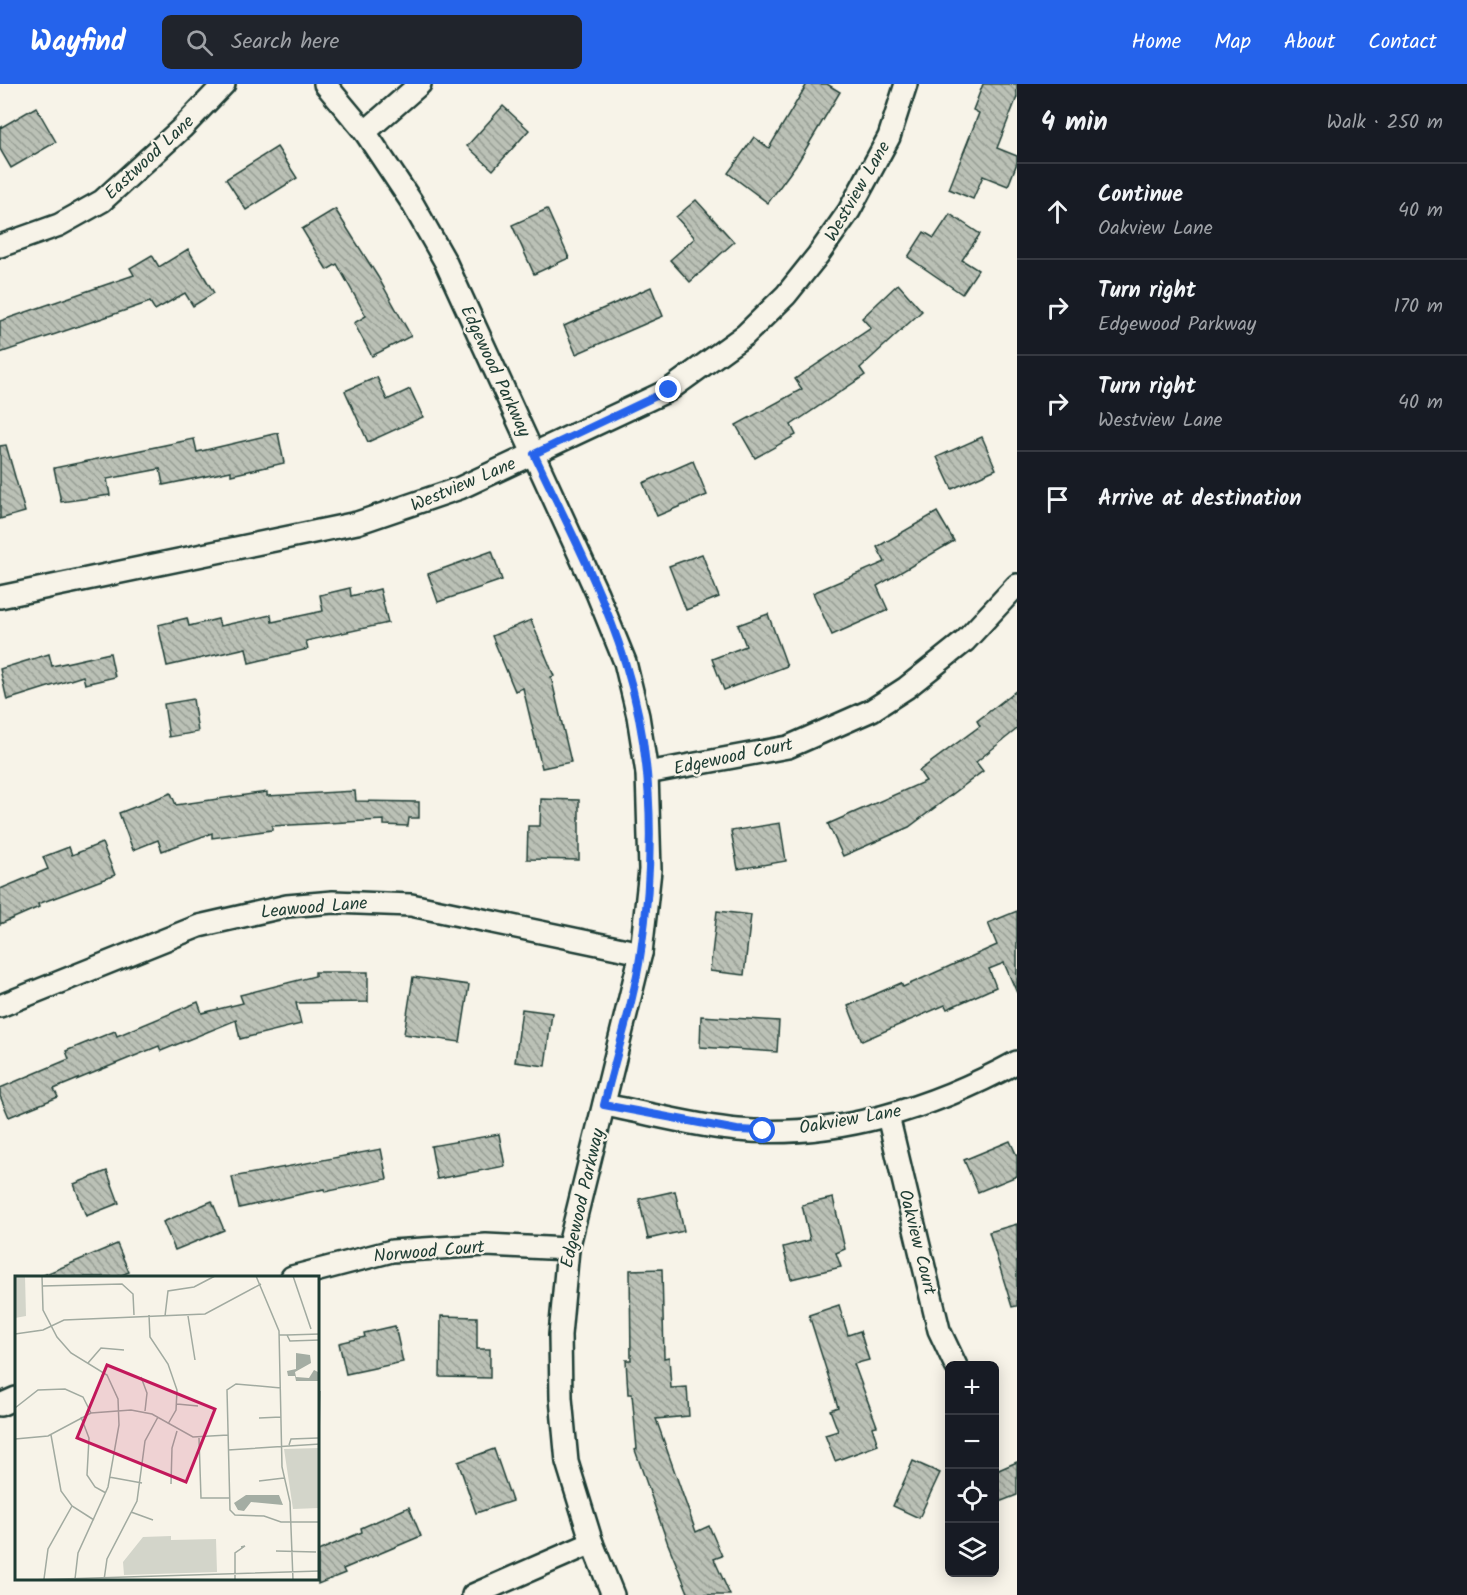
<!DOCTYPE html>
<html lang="en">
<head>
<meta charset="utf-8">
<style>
  body { margin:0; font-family:Kalam,sans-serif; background:#20242c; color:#f1f3f6 }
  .controls { position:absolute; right:18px; bottom:18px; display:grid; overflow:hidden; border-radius:9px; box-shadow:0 3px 15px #0003 }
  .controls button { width:54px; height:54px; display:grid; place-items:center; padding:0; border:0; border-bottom:2px solid #363941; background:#171b24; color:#f1f3f6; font:30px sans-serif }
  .stop { position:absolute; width:18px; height:18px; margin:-14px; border:4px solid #2563eb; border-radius:50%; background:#fff }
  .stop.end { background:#2563eb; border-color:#fff; box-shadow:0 2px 6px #0008 }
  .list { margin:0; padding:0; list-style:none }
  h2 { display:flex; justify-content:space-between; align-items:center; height:78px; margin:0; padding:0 24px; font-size:26px }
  h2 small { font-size:20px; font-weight:400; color:#9ea1a6 }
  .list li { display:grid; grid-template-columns:39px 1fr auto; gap:18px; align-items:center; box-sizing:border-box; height:96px; padding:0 24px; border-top:2px solid #363941 }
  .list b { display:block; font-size:22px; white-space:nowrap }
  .list p { margin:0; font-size:20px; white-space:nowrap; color:#9ea1a6 }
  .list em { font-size:20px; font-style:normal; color:#9ea1a6 }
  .icon { flex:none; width:33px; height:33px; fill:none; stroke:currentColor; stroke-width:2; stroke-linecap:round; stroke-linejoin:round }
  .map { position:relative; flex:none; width:1017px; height:1511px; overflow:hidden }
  header { display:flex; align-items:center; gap:36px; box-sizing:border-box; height:84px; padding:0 30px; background:#2563eb; color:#fff }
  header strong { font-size:28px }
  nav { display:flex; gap:33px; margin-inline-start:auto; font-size:21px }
  .search { width:420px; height:54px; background:#20242c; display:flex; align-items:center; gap:15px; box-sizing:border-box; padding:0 21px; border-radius:9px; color:#9ea1a6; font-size:22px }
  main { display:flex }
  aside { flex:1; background:#171b24 }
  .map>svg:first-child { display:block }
</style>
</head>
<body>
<header>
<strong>Wayfind</strong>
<div class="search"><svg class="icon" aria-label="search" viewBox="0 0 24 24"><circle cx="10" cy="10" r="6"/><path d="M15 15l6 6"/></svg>Search here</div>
<nav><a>Home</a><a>Map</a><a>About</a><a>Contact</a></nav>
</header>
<main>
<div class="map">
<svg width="1017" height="1511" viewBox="0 0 1017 1511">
  <defs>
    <pattern id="building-back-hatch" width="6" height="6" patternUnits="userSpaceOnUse" patternTransform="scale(1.5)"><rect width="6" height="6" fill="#bbc1b6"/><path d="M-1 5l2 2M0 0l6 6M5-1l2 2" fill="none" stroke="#979e95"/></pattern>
  </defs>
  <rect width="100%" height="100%" fill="#f7f3e8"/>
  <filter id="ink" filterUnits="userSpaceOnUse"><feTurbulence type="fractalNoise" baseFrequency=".0167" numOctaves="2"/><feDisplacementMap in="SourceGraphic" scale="12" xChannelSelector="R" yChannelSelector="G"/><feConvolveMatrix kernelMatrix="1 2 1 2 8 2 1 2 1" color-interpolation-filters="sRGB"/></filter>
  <g filter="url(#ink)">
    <!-- building -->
    <g fill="url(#building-back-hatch)" stroke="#1f3d34" stroke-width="1.5">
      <polygon points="807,0 827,0 840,8 798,78 768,119 728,89 754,53 769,64"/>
      <polygon points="983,0 1017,0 1017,13 997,64 1017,72 1017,79 1008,102 983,92 973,115 949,105 979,29 973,26"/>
      <polygon points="503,22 529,46 493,86 467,62"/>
      <polygon points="36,23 56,58 11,84 0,65 0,44"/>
      <polygon points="277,63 297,94 246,126 226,95"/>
      <polygon points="696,116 734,158 690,198 670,176 695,154 676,133"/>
      <polygon points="335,125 378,193 411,252 372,272 354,239 366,232 337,180 327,186 302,145"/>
      <polygon points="547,125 569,174 534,190 512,141"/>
      <polygon points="950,130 980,150 962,176 978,186 962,210 908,173 924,148 934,154"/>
      <polygon points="188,165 214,209 193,222 185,209 155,226 150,218 0,269 0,237 134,191 130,184 152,171 159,183"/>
      <polygon points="898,200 922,227 860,284 865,291 791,341 796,351 755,374 736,341 802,305 795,295 871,244 862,234"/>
      <polygon points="651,203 663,232 576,270 564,242"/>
      <polygon points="377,293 387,316 410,305 423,333 368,358 345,307"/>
      <polygon points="278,349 284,379 231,391 231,387 163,401 160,385 107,395 110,411 61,418 54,384 194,355 197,368"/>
      <polygon points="982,353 996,385 952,405 937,373"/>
      <polygon points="6,361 25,428 0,435 0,362"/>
      <polygon points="693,377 707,411 657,432 643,399"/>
      <polygon points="937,428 954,457 877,502 888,526 832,551 813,509 885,478 877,463"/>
      <polygon points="492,467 502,496 438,518 428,490"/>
      <polygon points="702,470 719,513 686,526 669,482"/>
      <polygon points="350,504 351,512 380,505 388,539 306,557 308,565 249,579 246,564 167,582 158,541 187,534 189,542 218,535 220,542 271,531 272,538 323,527 320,511"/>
      <polygon points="768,530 787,582 724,606 712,575 746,562 738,541"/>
      <polygon points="531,536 554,592 551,593 571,678 542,684 523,604 515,607 492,552"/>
      <polygon points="110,569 115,593 85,600 83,592 7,616 0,585 49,570 52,582"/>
      <polygon points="1017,606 1017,645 976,678 983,687 909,743 843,772 828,740 926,697 919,687 980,642 977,637"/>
      <polygon points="193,615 198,648 169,653 164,620"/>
      <polygon points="355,707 356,717 419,718 419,734 409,734 408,742 384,741 384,736 272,742 272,746 212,754 212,749 162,767 158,756 133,766 119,729 171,709 176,721 267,708 267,712"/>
      <polygon points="541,715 579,716 579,776 527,775 528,742 540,742"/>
      <polygon points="780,739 786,777 738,785 731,747"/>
      <polygon points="102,759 115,791 38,820 39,823 0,840 0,805 48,785 43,773 69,763 72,771"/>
      <polygon points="717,827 751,831 744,891 710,887"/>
      <polygon points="1017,827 1017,909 1004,879 989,885 996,903 947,925 945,921 862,957 848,922 901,899 903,903 997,861 988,839"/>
      <polygon points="315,888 368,888 368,918 296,919 301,940 240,955 236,936 161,967 159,962 54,1005 58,1013 9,1033 0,1012 0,1004 69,975 66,967 115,947 117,952 198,918 202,929 243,919 240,911 315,892"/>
      <polygon points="413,893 469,901 460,958 404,950"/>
      <polygon points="522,925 552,929 545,982 515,978"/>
      <polygon points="701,932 779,937 777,968 700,963"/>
      <polygon points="499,1050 505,1082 437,1095 431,1062"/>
      <polygon points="1010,1057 1017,1072 1017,1092 978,1108 964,1076"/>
      <polygon points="381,1065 387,1095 325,1108 324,1105 239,1124 232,1093"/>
      <polygon points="107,1087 119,1119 86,1132 74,1100"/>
      <polygon points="675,1107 684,1147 648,1155 639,1115"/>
      <polygon points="833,1114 845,1165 836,1169 841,1183 791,1195 783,1163 810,1156 802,1121"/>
      <polygon points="212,1117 224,1146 175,1166 163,1138"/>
      <polygon points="1017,1140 1017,1222 1012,1223 989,1148"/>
      <polygon points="117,1160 129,1188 117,1193 39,1193"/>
      <polygon points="662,1185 664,1274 669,1273 671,1304 687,1303 689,1332 656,1335 696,1448 709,1442 722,1472 714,1475 730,1511 689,1511 668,1460 635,1366 637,1365 632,1310 628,1310 626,1276 631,1276 630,1186"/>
      <polygon points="839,1221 848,1251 860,1247 869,1276 854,1280 877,1342 872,1343 878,1361 835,1377 825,1351 838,1347 830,1326 838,1323 809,1231"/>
      <polygon points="441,1232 477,1233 477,1265 490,1265 490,1294 440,1293"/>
      <polygon points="395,1242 403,1278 346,1290 339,1259 365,1253 364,1249"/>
      <polygon points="494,1365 512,1417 476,1429 458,1378"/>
      <polygon points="913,1377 940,1389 919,1434 893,1422"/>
      <polygon points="1017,1378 1017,1411 994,1420 994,1388"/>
      <polygon points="409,1423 421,1452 343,1485 345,1489 318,1500 318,1467 362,1448 361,1444"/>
    </g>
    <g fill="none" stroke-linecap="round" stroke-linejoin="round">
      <!-- minor casing -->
      <g stroke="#1f3d34" stroke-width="26">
        <g id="minor">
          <polyline points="325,0 365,48 411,117 445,177 597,509 625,578 638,632 647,689 650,786 641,869 568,1165 560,1251 561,1314 567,1378 592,1459 613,1511"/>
          <polyline points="365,48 420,0"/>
          <polyline points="0,162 59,141 102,117 182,44 224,0"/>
          <polyline points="0,513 357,439 460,404 669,306 745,251 786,211 818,171 849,127 889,53 906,0"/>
          <polyline points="647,689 788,663 872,626 906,604 965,557 1017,501"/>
          <polyline points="0,922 199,842 287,822 333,818 411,821 641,869"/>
          <path d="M 604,1021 C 648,1029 693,1042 738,1046 C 835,1055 933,1024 1017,978"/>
          <polyline points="888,1032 939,1246 956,1282"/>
          <polyline points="292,1193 392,1167 486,1161 568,1165"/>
          <polyline points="0,1321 16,1314"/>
          <polyline points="473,1511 592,1459"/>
        </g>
      </g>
      <!-- minor -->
      <use href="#minor" stroke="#f7f3e8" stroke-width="21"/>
    </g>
  </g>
  <g fill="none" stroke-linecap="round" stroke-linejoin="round" filter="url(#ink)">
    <!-- route -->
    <path stroke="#2563eb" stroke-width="8" d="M 669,306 L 534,370 C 566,438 603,507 625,578 C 654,671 655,771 641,867 C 634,918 616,970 604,1021 L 737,1046 L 763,1047"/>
  </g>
  <g text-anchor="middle" stroke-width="4.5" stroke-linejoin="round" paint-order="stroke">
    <!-- street labels -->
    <g font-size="18" fill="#1f3d34" stroke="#f7f3e8">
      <text transform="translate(149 73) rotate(-43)" y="6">Eastwood Lane</text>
      <text transform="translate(857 107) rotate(-60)" y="6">Westview Lane</text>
      <text transform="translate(496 287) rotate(65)" y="6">Edgewood Parkway</text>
      <text transform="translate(463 400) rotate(-23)" y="6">Westview Lane</text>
      <text transform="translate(733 672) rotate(-12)" y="6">Edgewood Court</text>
      <text transform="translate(314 823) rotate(-5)" y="6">Leawood Lane</text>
      <text transform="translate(850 1035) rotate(-10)" y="6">Oakview Lane</text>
      <text transform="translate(582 1114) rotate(-77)" y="6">Edgewood Parkway</text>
      <text transform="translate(918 1158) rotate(76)" y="6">Oakview Court</text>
      <text transform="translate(429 1167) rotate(-5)" y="6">Norwood Court</text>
    </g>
  </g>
  <!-- overview -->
  <g transform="translate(15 1192)">
    <rect width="304" height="304" fill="#f7f3e8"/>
    <path d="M 304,172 L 304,232 L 278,233 L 269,173 ZM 156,260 L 156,264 L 201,263 L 202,296 L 109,299 L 108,286 L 128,261 Z" fill="#d3d5ca"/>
    <path d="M 0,0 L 10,0 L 11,40 L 0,42 Z" fill="#d3d5ca"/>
    <path d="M 281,77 L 295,79 L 296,87 L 280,96 L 281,101 L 294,102 L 299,94 L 303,96 L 304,105 L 281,105 L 280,100 L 273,100 L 272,95 L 281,93 ZM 231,219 L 264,219 L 268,229 L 236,226 L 229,235 L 223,234 L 219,227 Z" fill="#a4ada3"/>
    <path fill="none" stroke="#a1aaa0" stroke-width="1.5" d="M 27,0 L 28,34 L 42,61 L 56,77 L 92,99 L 103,123 L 104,149 L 93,211 L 63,277 L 60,303M 241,0 L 264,55 L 267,191 L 275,226 L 278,304M 278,0 L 296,53M 27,10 L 107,8 L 118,18 L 119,39M 134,39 L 135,61 L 153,88 L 162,114 L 161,134 L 153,148M 150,40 L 153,15 L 179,11 L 200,0M 173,40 L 180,84M 0,58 L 28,54 L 49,44 L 190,38 L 246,8M 264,59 L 272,59 L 275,65 L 305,64M 272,59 L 305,58M 73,87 L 86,72 L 109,74M 126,101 L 132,117 L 130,135M 266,112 L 221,108 L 212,114 L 215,234 L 220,239 L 249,240 L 266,246 L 305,246M 162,128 L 183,130M 0,132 L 23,114 L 50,113 L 68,121 L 76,137M 66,141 L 74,162 L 72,199 L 80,211 L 91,217M 244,142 L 266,141M 36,159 L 46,215 L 57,230 L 79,244M 184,162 L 186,222 L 214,222M 304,162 L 305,115M 0,163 L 33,160 L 76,137 L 116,134 L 137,138 L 178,161 L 213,159M 274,169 L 276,163 L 303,162M 213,174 L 305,168M 94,201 L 127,207M 244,205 L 269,202M 156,208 L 157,172 L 162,155M 116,236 L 138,244M 261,275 L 301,276M 29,303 L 33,273 L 57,230M 14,304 L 305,295M 89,304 L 92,283 L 122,225 L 130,165 L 143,141M 220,304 L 220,277 L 230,270 L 226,271"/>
    <path fill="#c2185b" fill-opacity="0.15" stroke="#c2185b" stroke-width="3" d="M 92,89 L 200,133 L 171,206 L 62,162 Z"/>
    <rect width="304" height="304" fill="none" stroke="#1f3d34" stroke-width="3"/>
  </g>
</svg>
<div class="controls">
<button>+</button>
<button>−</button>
<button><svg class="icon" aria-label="locate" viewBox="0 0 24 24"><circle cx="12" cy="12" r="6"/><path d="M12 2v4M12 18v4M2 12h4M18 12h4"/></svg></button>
<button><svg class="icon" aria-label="layers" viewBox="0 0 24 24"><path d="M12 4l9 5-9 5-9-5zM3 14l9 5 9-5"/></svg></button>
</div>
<div class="stop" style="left:763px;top:1047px"></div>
<div class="stop end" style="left:669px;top:306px"></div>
</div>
<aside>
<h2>4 min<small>Walk · 250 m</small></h2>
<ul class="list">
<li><svg class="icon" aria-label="ahead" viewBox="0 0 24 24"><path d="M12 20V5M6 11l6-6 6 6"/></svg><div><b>Continue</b><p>Oakview Lane</p></div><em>40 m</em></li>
<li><svg class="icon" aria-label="right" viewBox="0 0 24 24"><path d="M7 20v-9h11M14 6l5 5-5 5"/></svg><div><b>Turn right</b><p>Edgewood Parkway</p></div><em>170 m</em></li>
<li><svg class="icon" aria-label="right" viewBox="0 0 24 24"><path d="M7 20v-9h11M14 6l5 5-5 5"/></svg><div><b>Turn right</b><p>Westview Lane</p></div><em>40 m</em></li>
<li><svg class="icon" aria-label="arrive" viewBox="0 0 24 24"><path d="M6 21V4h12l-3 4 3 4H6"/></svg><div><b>Arrive at destination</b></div></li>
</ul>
</aside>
</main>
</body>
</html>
